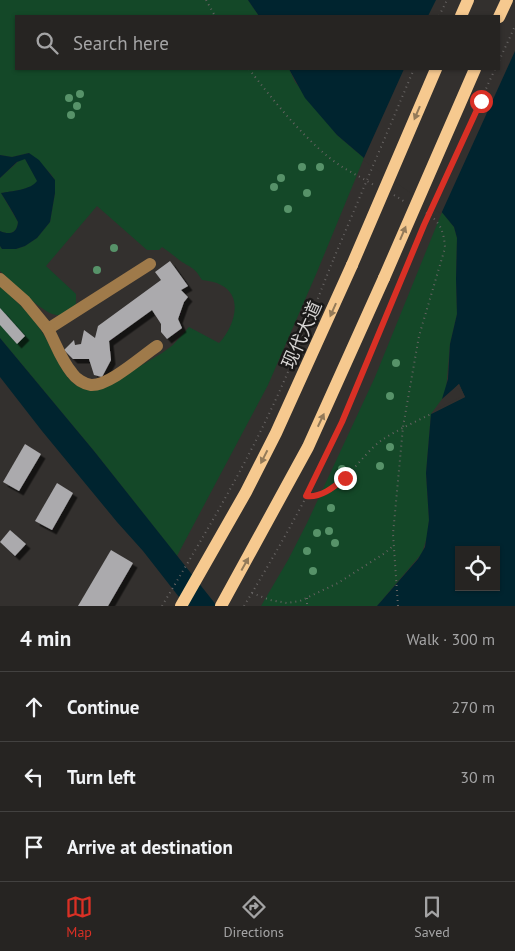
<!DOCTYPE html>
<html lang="en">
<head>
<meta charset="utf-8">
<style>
  body { margin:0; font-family:"PT Sans","Noto Sans SC",sans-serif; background:#2e2c2a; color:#f1f3f6 }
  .controls { position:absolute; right:15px; bottom:15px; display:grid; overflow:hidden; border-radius:0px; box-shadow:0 1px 4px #0004 }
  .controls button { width:45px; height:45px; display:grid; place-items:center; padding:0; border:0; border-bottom:1px solid #424140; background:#262422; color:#f1f3f6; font:25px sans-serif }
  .stop { position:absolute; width:15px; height:15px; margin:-11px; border:4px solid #d93025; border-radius:50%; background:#fff }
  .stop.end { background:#d93025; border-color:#fff; box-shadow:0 1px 5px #0008 }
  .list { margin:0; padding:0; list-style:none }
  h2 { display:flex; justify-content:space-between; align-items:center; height:65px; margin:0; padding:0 20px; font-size:21px }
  h2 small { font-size:16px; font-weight:400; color:#a4a4a5 }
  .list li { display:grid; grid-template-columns:32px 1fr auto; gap:15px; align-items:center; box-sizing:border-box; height:70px; padding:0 20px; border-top:1px solid #424140 }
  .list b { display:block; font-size:19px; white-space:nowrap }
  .list em { font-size:16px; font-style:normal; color:#a4a4a5 }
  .icon { flex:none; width:28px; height:28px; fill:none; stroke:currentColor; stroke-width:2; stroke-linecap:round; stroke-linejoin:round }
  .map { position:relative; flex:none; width:515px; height:606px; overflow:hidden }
  .search { position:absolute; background:#262422; box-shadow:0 1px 4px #0004; left:15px; right:15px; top:15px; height:55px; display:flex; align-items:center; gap:12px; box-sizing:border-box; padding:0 18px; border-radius:0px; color:#a4a4a5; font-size:19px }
  .sheet { height:275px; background:#262422 }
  nav { display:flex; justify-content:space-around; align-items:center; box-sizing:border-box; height:70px; border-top:1px solid #424140; background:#262422; font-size:14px; color:#a4a4a5 }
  nav a { display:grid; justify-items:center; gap:2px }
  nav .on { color:#d93025 }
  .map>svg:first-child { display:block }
</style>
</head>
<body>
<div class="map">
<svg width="515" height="606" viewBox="0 0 515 606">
  <defs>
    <filter id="shadow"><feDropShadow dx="4.5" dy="4.5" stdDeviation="0" flood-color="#0009"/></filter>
  </defs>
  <rect width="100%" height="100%" fill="#33302e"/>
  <!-- green -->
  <g fill="#144828">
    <path d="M 0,0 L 248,0 L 259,16 L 16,16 L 16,69 L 289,69 L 295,82 L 337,135 L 364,158 L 317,272 L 268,385 L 177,556 L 94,451 L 0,338 L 0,286 C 15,300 31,314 42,332 C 53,349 60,374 77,386 L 107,386 L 162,353 L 173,345 L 189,327 L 219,343 C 233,329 245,297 221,285 C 216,282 209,281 202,280 C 193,265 191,269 178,259 C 173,255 168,251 162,247 L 159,250 L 147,250 L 97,206 L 46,266 L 76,294 L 76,304 C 71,308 66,314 60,315 C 45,318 12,281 0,271 L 0,246 L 2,249 L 16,249 L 25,246 L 37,238 L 50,222 L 55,193 L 55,180 L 50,173 L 29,153 L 12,157 L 0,155 Z"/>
    <path d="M 21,159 L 25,159 L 38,181 C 31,190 12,191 1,193 L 18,222 C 17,234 9,235 0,231 L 0,178 Z"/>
    <polygon points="442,212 454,227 457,238 456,279 457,314 450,344 446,390 442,399 431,414 426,473 429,520 427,537 422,553 377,606 261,606 288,560 307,523 375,377"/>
  </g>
  <!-- water -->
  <g fill="#00242f" fill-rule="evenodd">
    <path d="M 248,0 L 515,0 L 515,606 L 377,606 L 418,559 L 425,547 L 429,520 L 426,473 L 431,414 L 465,397 L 459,384 L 442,399 L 448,379 L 450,344 L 457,314 L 456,279 L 457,238 L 454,227 L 440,210 L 364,158 L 337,135 L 305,98 L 289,69 L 499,69 L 499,16 L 259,16 ZM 459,550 L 496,550 L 496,587 L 459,587 Z"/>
    <path d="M 29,153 L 39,160 L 55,180 L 55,193 L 50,222 L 37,238 L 25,246 L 16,249 L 2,249 L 0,246 L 0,231 C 9,235 17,234 18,222 C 13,212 7,203 1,193 C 11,191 31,190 37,181 L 25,159 L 17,162 L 0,178 L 0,155 L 12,157 Z"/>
    <polygon points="0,338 94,451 217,606 186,606 143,551 117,522 42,431 0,377"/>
  </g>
  <!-- pier -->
  <g fill="#33302e">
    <polygon points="436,0 515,0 515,51 441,214 363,160 404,69 499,69 499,16 428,16"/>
    <polygon points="459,384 465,397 431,414 435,410 462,396 458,388 444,401 441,401"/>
  </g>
  <!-- building -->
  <g fill="#abaaad" filter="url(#shadow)">
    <polygon points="170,261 188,286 181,290 188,297 184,302 178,319 182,328 167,339 161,332 161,324 152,310 109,341 111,360 102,377 94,375 89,359 73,359 64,350 74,340 75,345 81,344 84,330 95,338 98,326 161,280 155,272"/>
    <polygon points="0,308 25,336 17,344 0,325"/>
    <polygon points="25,444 41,454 19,491 3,482"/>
    <polygon points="57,483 73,493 52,530 35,521"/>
    <polygon points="10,530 26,544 15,556 0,542"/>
    <polygon points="111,550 133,563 108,606 78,606"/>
  </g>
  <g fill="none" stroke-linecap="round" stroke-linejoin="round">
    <!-- path -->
    <g stroke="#666362" stroke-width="2" stroke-dasharray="1 4" stroke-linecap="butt">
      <polyline points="206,0 215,16"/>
      <polyline points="439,16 447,0"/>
      <polyline points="499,61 515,26"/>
      <path d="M 249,69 C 272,99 312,149 344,168 C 354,174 364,179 374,185"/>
      <polyline points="394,195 405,202"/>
      <path d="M 306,496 C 337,500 359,456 382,440 C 397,430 415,422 431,414"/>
      <polyline points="252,593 270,600 287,603 300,601 338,583 385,553 394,545"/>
      <polyline points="307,598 307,606"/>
      <path d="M 162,606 C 202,539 243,471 276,399 C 297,353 315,305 334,258"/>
      <path d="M 244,606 C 269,565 293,523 315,480 C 347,417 373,350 399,285"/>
      <path d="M 398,606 L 393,534 L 403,427 L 419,336 L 445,248 C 444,231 440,221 425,212"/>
    </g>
    <!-- minor -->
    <g stroke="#9f7a4a" stroke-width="12">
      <polyline points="0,279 25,301 48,329 150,264"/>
      <path d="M 48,329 C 56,344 61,360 72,373 C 76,379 84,384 91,385 C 109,386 142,356 157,346"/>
    </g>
    <!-- major -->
    <g stroke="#f6c98f" stroke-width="12">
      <polyline points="461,16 468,0"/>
      <polyline points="499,17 507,0"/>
      <polyline points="181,606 246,492 276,433 352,265"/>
      <polyline points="221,606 308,447 384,278"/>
    </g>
    <!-- path-bridge -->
    <g stroke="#666362" stroke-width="2" stroke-dasharray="1 4" stroke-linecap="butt">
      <polyline points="334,258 414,69"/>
      <polyline points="399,285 424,225 495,69"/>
    </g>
    <!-- major-bridge -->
    <g stroke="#f6c98f" stroke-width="12">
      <polyline points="352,265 436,69"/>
      <polyline points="384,278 475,69"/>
    </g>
  </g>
  <!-- trees -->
  <g fill="#579269">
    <circle cx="80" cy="94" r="4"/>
    <circle cx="69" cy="98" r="4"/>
    <circle cx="77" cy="106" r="4"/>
    <circle cx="71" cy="115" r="4"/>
    <circle cx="302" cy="167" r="4"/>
    <circle cx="320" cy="167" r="4"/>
    <circle cx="281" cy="178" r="4"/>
    <circle cx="274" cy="187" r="4"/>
    <circle cx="307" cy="193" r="4"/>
    <circle cx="288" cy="209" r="4"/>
    <circle cx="114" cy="248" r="4"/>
    <circle cx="97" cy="270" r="4"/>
    <circle cx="396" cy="363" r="4"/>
    <circle cx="390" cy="396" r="4"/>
    <circle cx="390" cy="447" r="4"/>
    <circle cx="380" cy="466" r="4"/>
    <circle cx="342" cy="469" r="4"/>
    <circle cx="331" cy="508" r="4"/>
    <circle cx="329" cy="531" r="4"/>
    <circle cx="317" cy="533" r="4"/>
    <circle cx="335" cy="543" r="4"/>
    <circle cx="307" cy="551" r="4"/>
    <circle cx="313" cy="571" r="4"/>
  </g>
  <!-- one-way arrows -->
  <defs><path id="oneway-solid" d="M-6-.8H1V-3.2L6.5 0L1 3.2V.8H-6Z" transform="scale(1.25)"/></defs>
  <g fill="#937a59">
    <use href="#oneway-solid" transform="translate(417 113) rotate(113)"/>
    <use href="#oneway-solid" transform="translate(403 233) rotate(-67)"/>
    <use href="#oneway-solid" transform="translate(333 310) rotate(114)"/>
    <use href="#oneway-solid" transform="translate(321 420) rotate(-65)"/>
    <use href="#oneway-solid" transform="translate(264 457) rotate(117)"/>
    <use href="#oneway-solid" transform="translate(245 564) rotate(-61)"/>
  </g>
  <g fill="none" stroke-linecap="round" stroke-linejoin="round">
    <!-- route -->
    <path stroke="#d93025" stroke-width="6" d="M 345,478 C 334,487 321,498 306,496 L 342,422 L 424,225 L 481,101"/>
  </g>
  <g text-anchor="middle" stroke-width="5" stroke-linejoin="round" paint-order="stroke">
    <!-- street labels -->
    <g font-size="18" fill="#d6d4d3" stroke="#1a1918">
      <text transform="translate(302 335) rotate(-66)" y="6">现代大道</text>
    </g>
  </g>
</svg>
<div class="controls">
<button><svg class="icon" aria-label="locate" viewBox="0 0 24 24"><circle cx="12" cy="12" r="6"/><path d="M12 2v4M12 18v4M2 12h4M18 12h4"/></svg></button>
</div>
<div class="stop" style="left:481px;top:101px"></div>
<div class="stop end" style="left:345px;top:478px"></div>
<div class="search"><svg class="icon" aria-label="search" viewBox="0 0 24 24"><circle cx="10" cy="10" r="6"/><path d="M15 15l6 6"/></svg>Search here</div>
</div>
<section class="sheet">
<h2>4 min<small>Walk · 300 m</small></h2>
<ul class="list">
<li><svg class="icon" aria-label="ahead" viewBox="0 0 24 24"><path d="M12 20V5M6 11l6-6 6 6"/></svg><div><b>Continue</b></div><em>270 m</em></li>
<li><svg class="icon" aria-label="left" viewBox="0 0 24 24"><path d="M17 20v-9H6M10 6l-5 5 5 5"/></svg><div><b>Turn left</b></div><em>30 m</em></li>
<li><svg class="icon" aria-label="arrive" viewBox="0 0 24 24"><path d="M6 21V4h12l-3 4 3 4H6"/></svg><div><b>Arrive at destination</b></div></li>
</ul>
</section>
<nav>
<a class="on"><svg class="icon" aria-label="map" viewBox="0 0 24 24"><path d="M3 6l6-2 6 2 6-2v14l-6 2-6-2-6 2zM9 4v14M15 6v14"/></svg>Map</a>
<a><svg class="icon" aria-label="directions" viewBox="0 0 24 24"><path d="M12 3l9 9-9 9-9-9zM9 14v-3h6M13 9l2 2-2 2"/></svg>Directions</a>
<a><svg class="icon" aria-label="saved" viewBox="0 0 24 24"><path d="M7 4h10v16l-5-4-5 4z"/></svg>Saved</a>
</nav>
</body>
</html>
